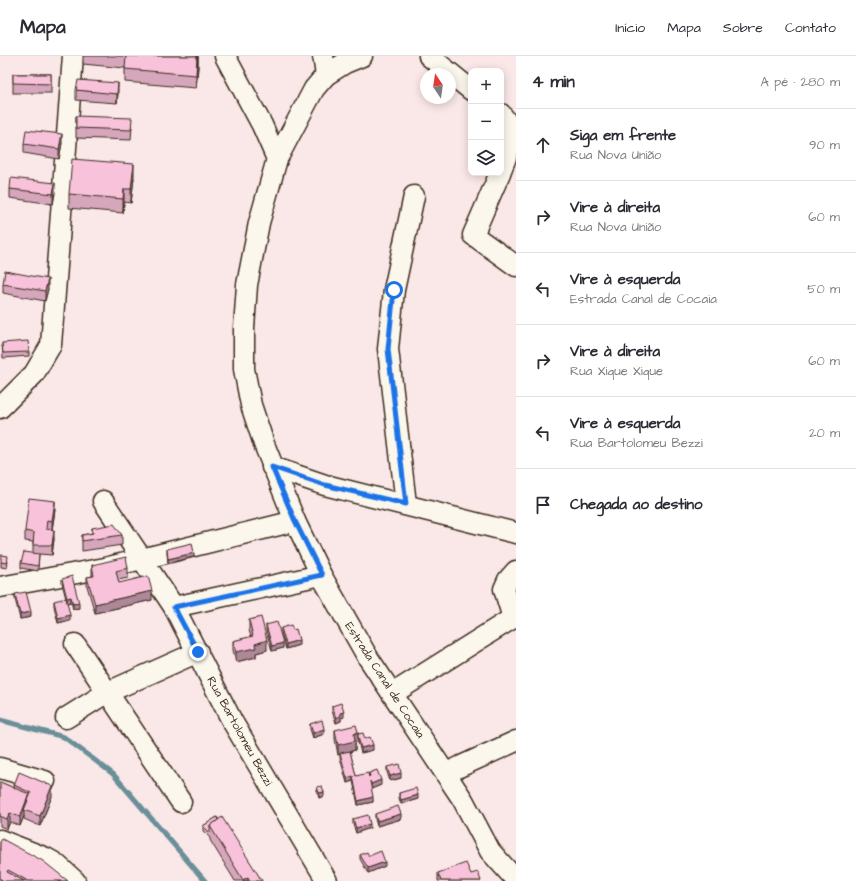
<!DOCTYPE html>
<html lang="pt">
<head>
<meta charset="utf-8">
<style>
  body { margin:0; font-family:"Architects Daughter",sans-serif; background:#f7f7f7; color:#2b2b33 }
  .controls { position:absolute; right:12px; top:12px; display:grid; overflow:hidden; border-radius:8px; box-shadow:0 2px 10px #0003 }
  .controls button { width:36px; height:36px; display:grid; place-items:center; padding:0; border:0; border-bottom:1px solid #e1e1e2; background:#fff; color:#2b2b33; font:20px sans-serif }
  .compass { position:absolute; left:420px; top:12px; width:36px; height:36px; border-radius:50%; background:#fff; box-shadow:0 2px 10px #0003; rotate:347deg }
  .stop { position:absolute; width:12px; height:12px; margin:-9px; border:3px solid #1a73e8; border-radius:50%; background:#fff }
  .stop.end { background:#1a73e8; border-color:#fff; box-shadow:0 1px 4px #0008 }
  .list { margin:0; padding:0; list-style:none }
  h2 { display:flex; justify-content:space-between; align-items:center; height:52px; margin:0; padding:0 16px; font-size:17px }
  h2 small { font-size:13px; font-weight:400; color:#7c7c81 }
  .list li { display:grid; grid-template-columns:26px 1fr auto; gap:12px; align-items:center; box-sizing:border-box; height:72px; padding:0 16px; border-top:1px solid #e1e1e2 }
  .list b { display:block; font-size:15px; white-space:nowrap }
  .list p { margin:0; font-size:13px; white-space:nowrap; color:#7c7c81 }
  .list em { font-size:13px; font-style:normal; color:#7c7c81 }
  .icon { flex:none; width:22px; height:22px; fill:none; stroke:currentColor; stroke-width:2; stroke-linecap:round; stroke-linejoin:round }
  .map { position:relative; flex:none; width:516px; height:825px; overflow:hidden }
  header { display:flex; align-items:center; gap:24px; box-sizing:border-box; height:56px; padding:0 20px; background:#fff; border-bottom:1px solid #e1e1e2 }
  header strong { font-size:19px }
  nav { display:flex; gap:22px; margin-inline-start:auto; font-size:14px }
  main { display:flex }
  aside { flex:1; background:#fff }
  .map>svg:first-child { display:block }
</style>
</head>
<body>
<header>
<strong>Mapa</strong>
<nav><a>Início</a><a>Mapa</a><a>Sobre</a><a>Contato</a></nav>
</header>
<main>
<div class="map">
<svg width="516" height="825" viewBox="0 0 516 825">
  <rect width="100%" height="100%" fill="#fae7e7"/>
  <filter id="ink" filterUnits="userSpaceOnUse"><feTurbulence type="fractalNoise" baseFrequency=".025" numOctaves="2"/><feDisplacementMap in="SourceGraphic" scale="8" xChannelSelector="R" yChannelSelector="G"/><feConvolveMatrix kernelMatrix="1 2 1 2 8 2 1 2 1" color-interpolation-filters="sRGB"/></filter>
  <g filter="url(#ink)">
    <g fill="none" stroke-linecap="round" stroke-linejoin="round">
      <!-- stream -->
      <polyline stroke="#6a8f98" stroke-width="5" points="0,664 64,681 113,718 205,825"/>
      <!-- minor casing -->
      <g stroke="#3b2a1e" stroke-width="23">
        <g id="minor">
          <polyline points="225,0 262,69 277,103"/>
          <polyline points="323,0 326,19"/>
          <polyline points="362,0 345,7 326,19 314,33 277,103 259,167 247,229 244,272 244,313 251,349 264,388 295,465 321,519 367,600 463,744 490,795 516,824"/>
          <polyline points="429,0 471,34"/>
          <path d="M 501,58 C 516,76 510,93 501,114"/>
          <polyline points="500,117 473,179 516,210"/>
          <polyline points="0,352 34,318 51,289 73,0"/>
          <polyline points="272,411 325,429 516,477"/>
          <polyline points="103,445 174,551 232,665 327,825"/>
          <polyline points="406,448 388,293 394,234 414,140"/>
          <polyline points="0,531 105,512 295,465"/>
          <polyline points="174,551 321,519"/>
          <polyline points="75,588 181,746"/>
          <polyline points="392,638 513,562 504,533 508,524 516,515"/>
          <polyline points="66,662 106,637 198,596"/>
          <polyline points="0,712 45,725"/>
          <polyline points="446,717 516,685"/>
          <polyline points="0,784 46,802 55,807 75,825"/>
        </g>
      </g>
      <!-- minor -->
      <use href="#minor" stroke="#fbf7ec" stroke-width="20"/>
    </g>
    <!-- wall -->
    <g fill="#d6a7bc" stroke="#3b2a1e">
      <polygon points="83,0 198,0 198,11 196,32 125,26 125,12 83,8"/>
      <rect x="13" y="18" width="38" height="19"/>
      <polygon points="76,34 118,37 117,47 76,44"/>
      <polygon points="76,60 132,71 131,84 76,82"/>
      <polygon points="62,87 59,103 24,97 24,88"/>
      <polygon points="134,122 131,147 124,146 123,157 69,152 69,138"/>
      <polygon points="10,133 55,137 53,148 10,142"/>
      <polygon points="3,228 48,233 45,245 3,237"/>
      <polygon points="2,287 29,296 29,300 3,302"/>
      <polygon points="55,454 52,474 54,483 52,499 39,498 38,515 21,512 21,507 33,497 33,486 25,485 25,475"/>
      <polygon points="92,472 122,479 122,489 82,495 82,479 92,477"/>
      <polygon points="167,493 194,501 168,507 167,498"/>
      <polygon points="8,505 7,512 1,511 1,506"/>
      <polygon points="92,509 128,512 128,522 118,524 119,527 152,544 95,557 87,530 87,521 92,520"/>
      <polygon points="62,523 79,552 73,553 71,546 67,547 62,527"/>
      <polygon points="15,538 31,561 20,563 15,543"/>
      <polygon points="54,545 70,564 58,567 54,550"/>
      <polygon points="249,564 267,594 256,597 256,601 236,606 233,594 233,585 251,581 249,574"/>
      <polygon points="266,569 283,592 272,595 266,574"/>
      <polygon points="281,572 299,589 286,593 281,577"/>
      <polygon points="332,650 344,661 341,662 341,665 336,667 332,655"/>
      <polygon points="310,668 324,678 313,682 310,673"/>
      <polygon points="335,674 358,678 365,683 373,694 361,697 358,686 355,687 355,694 350,696 356,720 369,721 369,717 381,729 371,733 373,746 358,749 353,725 347,727 340,702 340,698 338,699 335,683"/>
      <polygon points="387,711 401,722 390,725 387,716"/>
      <polygon points="0,726 14,732 14,729 52,740 40,770 24,763 24,760 20,770 10,766 7,773 0,770"/>
      <polygon points="317,731 324,740 319,742 317,736"/>
      <polygon points="399,737 418,743 401,748 399,742"/>
      <polygon points="375,758 401,763 377,770 375,763"/>
      <polygon points="217,761 262,825 235,825 210,784 210,782 203,775 203,770"/>
      <polygon points="353,763 370,772 356,777 353,768"/>
      <polygon points="0,786 68,825 0,825"/>
      <polygon points="360,799 369,800 385,810 368,817 360,803"/>
      <polygon points="438,817 471,818 481,825 438,825"/>
    </g>
    <!-- shaded-wall -->
    <g fill="#ae8899" stroke="#3b2a1e">
      <polygon points="198,0 198,11 196,32 196,19"/>
      <polygon points="118,27 118,37 117,47 117,38"/>
      <polygon points="62,78 62,87 59,103 59,93"/>
      <polygon points="134,108 134,122 131,147 131,133"/>
      <polygon points="55,127 55,137 53,148 53,138"/>
      <polygon points="124,133 124,146 123,157 123,143"/>
      <polygon points="48,223 48,233 45,245 45,235"/>
      <polygon points="55,445 55,454 52,474 52,465"/>
      <polygon points="54,474 54,483 52,499 52,489"/>
      <polygon points="194,497 194,501 168,507 168,503"/>
      <polygon points="152,535 152,544 95,557 95,548"/>
      <polygon points="71,541 71,546 67,547 67,542"/>
      <polygon points="79,547 79,552 73,553 73,548"/>
      <polygon points="31,556 31,561 20,563 20,558"/>
      <polygon points="70,559 70,564 58,567 58,562"/>
      <polygon points="267,584 267,594 256,597 256,601 236,606 236,596 255,588"/>
      <polygon points="299,584 299,589 286,593 286,588"/>
      <polygon points="283,587 283,592 272,595 272,590"/>
      <polygon points="344,656 344,661 341,662 341,665 336,667 336,662 340,657"/>
      <polygon points="324,673 324,678 313,682 313,677"/>
      <polygon points="358,676 358,686 355,687 355,694 338,699 338,689 344,681"/>
      <polygon points="373,689 373,694 361,697 361,692"/>
      <polygon points="401,717 401,722 390,725 390,720"/>
      <polygon points="353,720 353,725 347,727 347,722"/>
      <polygon points="381,724 381,729 371,733 371,728"/>
      <polygon points="52,730 52,740 40,770 40,760"/>
      <polygon points="324,736 324,740 319,742 319,737"/>
      <polygon points="29,738 29,748 24,754 24,760 20,770 20,761"/>
      <polygon points="418,739 418,743 401,748 401,744"/>
      <polygon points="373,741 373,746 358,749 358,745"/>
      <polygon points="10,757 10,766 7,773 7,763"/>
      <polygon points="401,758 401,763 377,770 377,765"/>
      <polygon points="370,768 370,772 356,777 356,772"/>
      <polygon points="385,806 385,810 368,817 368,812"/>
      <polygon points="248,821 248,825 243,825 243,824"/>
    </g>
    <!-- building -->
    <g fill="#f9c2db" stroke="#3b2a1e">
      <polygon points="126,0 197,0 196,19 125,13"/>
      <polygon points="13,18 51,18 51,28 13,27"/>
      <polygon points="78,24 118,27 117,38 76,34"/>
      <polygon points="76,60 132,62 131,74 76,72"/>
      <polygon points="26,74 62,78 59,93 24,88"/>
      <polygon points="72,103 134,108 131,133 124,133 123,143 69,138"/>
      <polygon points="11,122 55,127 53,138 10,133"/>
      <polygon points="5,215 48,223 45,235 3,228"/>
      <polygon points="28,285 29,296 3,297 2,287"/>
      <polygon points="29,442 55,445 52,465 47,464 46,473 54,474 52,489 33,489 34,477 25,475"/>
      <polygon points="114,468 122,479 82,485 82,479 93,477 92,472"/>
      <polygon points="192,487 194,497 168,503 167,493"/>
      <polygon points="24,496 39,498 38,510 21,507"/>
      <polygon points="1,499 8,500 7,507 1,506"/>
      <polygon points="126,501 128,512 116,515 119,527 148,520 152,535 95,548 87,521 94,520 92,509"/>
      <polygon points="72,520 79,547 73,548 71,541 67,542 62,523"/>
      <polygon points="26,536 31,556 20,558 15,538"/>
      <polygon points="66,542 70,559 58,562 54,545"/>
      <polygon points="261,561 267,584 255,588 256,592 236,596 233,585 253,580 249,564"/>
      <polygon points="277,566 283,587 272,590 266,569"/>
      <polygon points="291,569 293,574 296,573 299,584 286,588 281,572"/>
      <polygon points="341,647 344,656 340,657 341,660 336,662 332,650"/>
      <polygon points="322,664 324,673 313,677 310,668"/>
      <polygon points="356,669 358,676 354,678 355,685 338,689 335,674"/>
      <polygon points="363,677 365,683 370,681 373,689 361,692 358,681 358,678"/>
      <polygon points="350,695 356,720 368,717 369,721 370,720 369,717 377,714 381,724 371,728 370,725 373,741 358,745 353,720 347,722 340,697"/>
      <polygon points="399,708 401,717 390,720 387,711"/>
      <polygon points="19,716 52,730 40,760 24,754 31,737 14,729"/>
      <polygon points="0,726 29,738 20,761 10,757 7,763 0,760"/>
      <polygon points="322,730 324,736 319,737 317,731"/>
      <polygon points="416,732 418,739 401,744 399,737"/>
      <polygon points="398,750 401,758 377,765 375,758"/>
      <polygon points="368,759 370,768 356,772 353,763"/>
      <polygon points="217,761 218,764 210,770 210,777 203,770"/>
      <polygon points="222,761 262,825 250,825 248,821 243,824 210,770"/>
      <polygon points="2,783 43,805 68,825 28,825 8,814 7,816 24,825 4,825 0,823 0,786"/>
      <polygon points="381,795 385,806 368,812 360,799 367,796 369,800"/>
      <polygon points="466,807 471,818 478,816 481,825 441,825 438,817"/>
    </g>
  </g>
  <g fill="none" stroke-linecap="round" stroke-linejoin="round" filter="url(#ink)">
    <!-- route -->
    <polyline stroke="#1a73e8" stroke-width="5" points="198,596 174,551 322,519 295,465 272,411 325,429 406,448 388,293 394,234"/>
  </g>
  <g text-anchor="middle" stroke-width="4" stroke-linejoin="round" paint-order="stroke">
    <!-- street labels -->
    <g font-size="12" fill="#3b2a1e" stroke="#fbf7ec">
      <text transform="translate(385 624) rotate(57)" y="4">Estrada Canal de Cocaia</text>
      <text transform="translate(240 675) rotate(61)" y="4">Rua Bartolomeu Bezzi</text>
    </g>
  </g>
</svg>
<div class="controls">
<button>+</button>
<button>−</button>
<button><svg class="icon" aria-label="layers" viewBox="0 0 24 24"><path d="M12 4l9 5-9 5-9-5zM3 14l9 5 9-5"/></svg></button>
</div>
<svg class="compass" viewBox="-18 -18 36 36"><path d="M0-13l5 13h-10z" fill="#e53935"/><path d="M0 13l5-13h-10z" fill="#7c7c81"/></svg>
<div class="stop" style="left:394px;top:234px"></div>
<div class="stop end" style="left:198px;top:596px"></div>
</div>
<aside>
<h2>4 min<small>A pé · 280 m</small></h2>
<ul class="list">
<li><svg class="icon" aria-label="ahead" viewBox="0 0 24 24"><path d="M12 20V5M6 11l6-6 6 6"/></svg><div><b>Siga em frente</b><p>Rua Nova União</p></div><em>90 m</em></li>
<li><svg class="icon" aria-label="right" viewBox="0 0 24 24"><path d="M7 20v-9h11M14 6l5 5-5 5"/></svg><div><b>Vire à direita</b><p>Rua Nova União</p></div><em>60 m</em></li>
<li><svg class="icon" aria-label="left" viewBox="0 0 24 24"><path d="M17 20v-9H6M10 6l-5 5 5 5"/></svg><div><b>Vire à esquerda</b><p>Estrada Canal de Cocaia</p></div><em>50 m</em></li>
<li><svg class="icon" aria-label="right" viewBox="0 0 24 24"><path d="M7 20v-9h11M14 6l5 5-5 5"/></svg><div><b>Vire à direita</b><p>Rua Xique Xique</p></div><em>60 m</em></li>
<li><svg class="icon" aria-label="left" viewBox="0 0 24 24"><path d="M17 20v-9H6M10 6l-5 5 5 5"/></svg><div><b>Vire à esquerda</b><p>Rua Bartolomeu Bezzi</p></div><em>20 m</em></li>
<li><svg class="icon" aria-label="arrive" viewBox="0 0 24 24"><path d="M6 21V4h12l-3 4 3 4H6"/></svg><div><b>Chegada ao destino</b></div></li>
</ul>
</aside>
</main>
</body>
</html>
